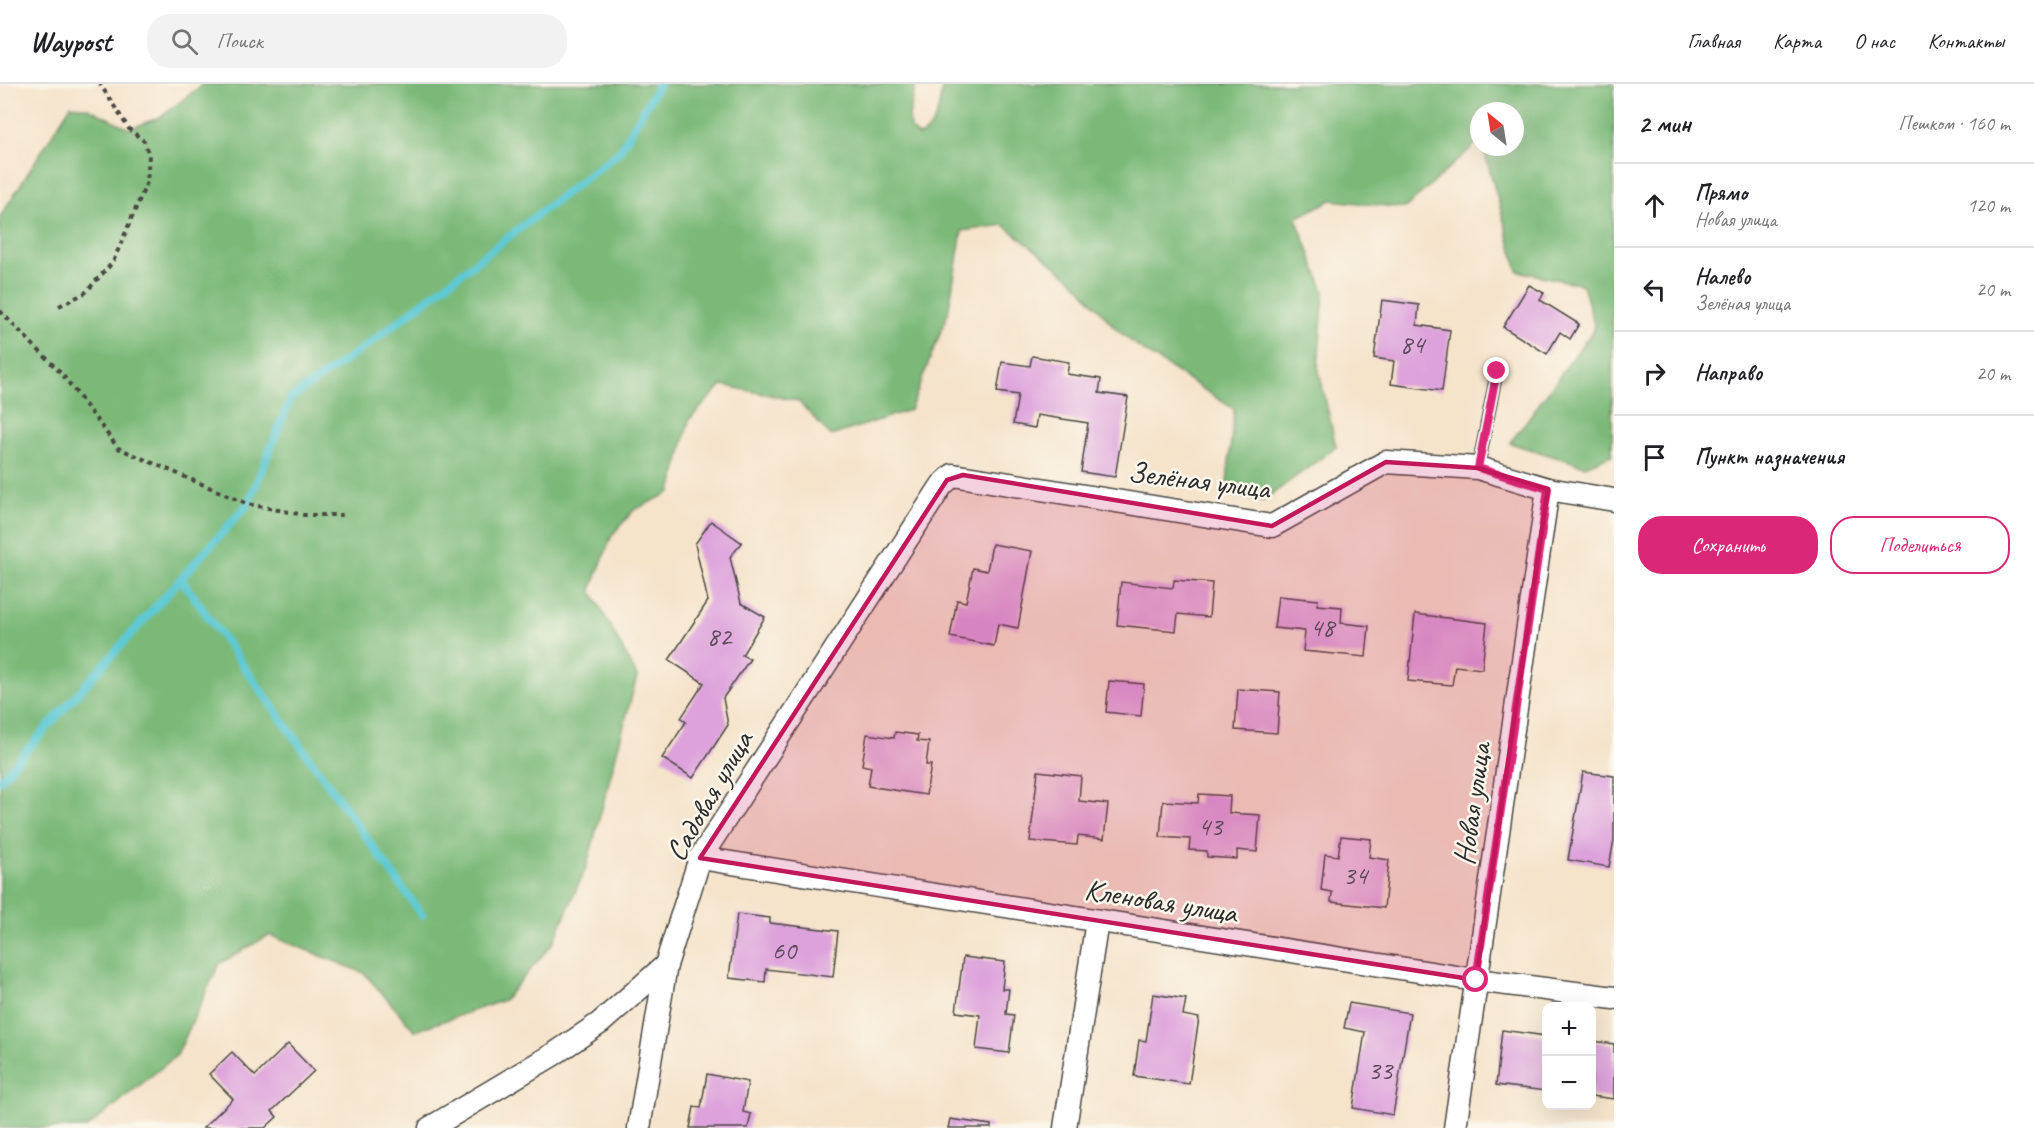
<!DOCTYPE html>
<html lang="ru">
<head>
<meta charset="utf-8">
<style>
  body { margin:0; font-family:Caveat,sans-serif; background:#f2f2f2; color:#202124 }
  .controls { position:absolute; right:18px; bottom:18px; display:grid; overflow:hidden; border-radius:12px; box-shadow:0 6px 24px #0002 }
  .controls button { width:54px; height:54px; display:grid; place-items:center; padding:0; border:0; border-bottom:2px solid #e0e0e0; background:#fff; color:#202124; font:30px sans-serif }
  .compass { position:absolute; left:1470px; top:18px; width:54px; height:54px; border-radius:50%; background:#fff; box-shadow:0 6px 24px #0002; rotate:330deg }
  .stop { position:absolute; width:18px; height:18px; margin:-14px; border:4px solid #db2777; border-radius:50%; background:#fff }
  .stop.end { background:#db2777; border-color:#fff; box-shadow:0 2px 6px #0008 }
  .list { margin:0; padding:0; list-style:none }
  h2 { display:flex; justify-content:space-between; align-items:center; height:78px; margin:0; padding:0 24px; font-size:26px }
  h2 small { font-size:20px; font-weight:400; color:#757577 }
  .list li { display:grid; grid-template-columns:39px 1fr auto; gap:18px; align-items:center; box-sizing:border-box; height:84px; padding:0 24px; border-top:2px solid #e0e0e0 }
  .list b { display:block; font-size:22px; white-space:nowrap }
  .list p { margin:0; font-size:20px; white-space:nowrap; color:#757577 }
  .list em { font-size:20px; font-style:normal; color:#757577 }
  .actions { display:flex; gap:12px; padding:18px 24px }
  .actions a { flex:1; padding:14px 0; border:2px solid #db2777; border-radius:24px; text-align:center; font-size:21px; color:#db2777 }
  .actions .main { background:#db2777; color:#fff }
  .icon { flex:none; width:33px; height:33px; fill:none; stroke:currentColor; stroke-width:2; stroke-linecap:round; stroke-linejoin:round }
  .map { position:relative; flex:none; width:1614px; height:1044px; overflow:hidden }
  header { display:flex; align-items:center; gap:36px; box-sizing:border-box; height:84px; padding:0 30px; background:#fff; border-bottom:2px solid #e0e0e0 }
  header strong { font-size:28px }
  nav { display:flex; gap:33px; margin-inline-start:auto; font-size:21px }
  .search { width:420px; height:54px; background:#f2f2f2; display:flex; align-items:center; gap:15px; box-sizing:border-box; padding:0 21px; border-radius:24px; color:#757577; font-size:22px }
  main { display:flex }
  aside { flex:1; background:#fff }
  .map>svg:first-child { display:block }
</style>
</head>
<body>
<header>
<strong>Waypost</strong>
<div class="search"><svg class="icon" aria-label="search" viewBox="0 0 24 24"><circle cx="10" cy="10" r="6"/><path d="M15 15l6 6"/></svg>Поиск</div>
<nav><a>Главная</a><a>Карта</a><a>О нас</a><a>Контакты</a></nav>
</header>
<main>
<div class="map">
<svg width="1614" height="1044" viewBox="0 0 1614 1044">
  <rect width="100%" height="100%" fill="#fbf7ec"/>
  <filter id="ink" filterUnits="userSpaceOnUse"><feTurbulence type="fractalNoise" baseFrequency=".0167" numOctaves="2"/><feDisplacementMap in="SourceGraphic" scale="12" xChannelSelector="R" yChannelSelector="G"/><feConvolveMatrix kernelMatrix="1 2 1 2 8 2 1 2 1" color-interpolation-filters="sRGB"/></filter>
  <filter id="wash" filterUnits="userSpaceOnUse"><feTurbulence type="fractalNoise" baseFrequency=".008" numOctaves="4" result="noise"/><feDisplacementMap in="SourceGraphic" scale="24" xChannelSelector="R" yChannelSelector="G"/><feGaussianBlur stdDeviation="1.35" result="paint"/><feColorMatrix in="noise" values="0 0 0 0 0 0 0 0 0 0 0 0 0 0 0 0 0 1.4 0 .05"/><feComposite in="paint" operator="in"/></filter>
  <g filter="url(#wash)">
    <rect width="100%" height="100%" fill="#f5e3ca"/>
    <!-- forest -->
    <path fill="#7cb979" stroke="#547252" stroke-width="1.5" d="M 203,0 L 916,0 L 909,32 L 910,44 L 919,52 C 939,43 939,20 943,0 L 1614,0 L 1612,371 L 1585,382 L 1510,359 L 1595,244 L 1583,201 L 1518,187 L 1483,63 L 1515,63 L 1515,27 L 1479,27 L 1479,57 L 1405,124 L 1331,116 L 1296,134 L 1324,207 L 1318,283 L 1336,363 L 1263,417 L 1226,410 L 1234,325 L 1142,266 L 1115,244 L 1076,199 L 1004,141 L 962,147 L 948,229 L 910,326 L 831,352 L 798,317 L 722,301 L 689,336 L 671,408 L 634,426 L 612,451 L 591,506 L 637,592 L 587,781 L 553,859 L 504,916 L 415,947 L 364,889 L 269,851 L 219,880 L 177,971 L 87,1044 L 0,1044 L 0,133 L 71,21 L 88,24 L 130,45 L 162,32 Z"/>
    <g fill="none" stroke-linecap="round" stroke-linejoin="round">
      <!-- stream -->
      <g stroke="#5dc9d4" stroke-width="8">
        <polyline points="181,495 422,831"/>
        <polyline points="0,696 248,420 291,314 369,260 619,68 659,0"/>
      </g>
    </g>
    <g id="blocks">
      <!-- building -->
      <g fill="#dda1db">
        <polygon points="1529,201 1544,209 1540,216 1579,240 1570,255 1560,248 1547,270 1503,243"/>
        <polygon points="1382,216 1419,221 1417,241 1450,246 1442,307 1391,300 1394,277 1374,274"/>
        <polygon points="1032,272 1069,278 1067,290 1101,295 1099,309 1128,313 1115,393 1081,388 1088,339 1037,331 1035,344 1013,340 1018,311 997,308 1002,278 1030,282"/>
        <polygon points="711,437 742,459 730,473 741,519 765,533 742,571 750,575 723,614 728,641 693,694 662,674 686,638 681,634 704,599 669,576 708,517 695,460"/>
        <polygon points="992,460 1032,467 1018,544 998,540 994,562 950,553 957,516 966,518 973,484 987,487"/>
        <polygon points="1174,496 1212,499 1209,533 1178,530 1176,547 1117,541 1121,498 1173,504"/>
        <polygon points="1278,512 1318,516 1317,521 1342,523 1341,539 1369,542 1366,573 1303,567 1305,547 1274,544"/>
        <polygon points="1415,530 1487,539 1482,585 1455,582 1452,601 1408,597"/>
        <polygon points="1109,597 1144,600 1141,632 1106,628"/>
        <polygon points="1238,605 1280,608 1277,649 1235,646"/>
        <polygon points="895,648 918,651 917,657 929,658 926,681 931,681 926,711 868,702 871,683 862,681 867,650 894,654"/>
        <polygon points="1038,687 1081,692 1079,717 1108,720 1104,755 1078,752 1077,761 1030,757"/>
        <polygon points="1583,688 1614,692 1614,756 1609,783 1568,776"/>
        <polygon points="1199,710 1230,712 1229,729 1260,731 1257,768 1237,766 1237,775 1207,773 1207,767 1189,766 1190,755 1160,753 1163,717 1198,719"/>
        <polygon points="1341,752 1371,755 1369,773 1389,776 1384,824 1331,818 1332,808 1321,806 1325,770 1338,772"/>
        <polygon points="737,830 770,834 770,839 838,847 833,893 766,885 765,898 729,894"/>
        <polygon points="963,873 1005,878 1002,905 1009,905 1006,930 1014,931 1009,969 976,965 980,931 956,928"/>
        <polygon points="1153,910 1186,915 1183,931 1199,934 1189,1000 1134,992 1139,956 1146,957"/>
        <polygon points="1349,919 1410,929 1393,1031 1353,1024 1365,948 1344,944"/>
        <polygon points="1502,946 1546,952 1546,1007 1496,1001"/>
        <polygon points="1592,957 1614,960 1614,1015 1592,1012"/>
        <polygon points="288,960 314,987 272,1027 277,1033 265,1044 203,1044 233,1015 209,990 232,968 255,992"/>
        <polygon points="707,990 748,998 743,1028 751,1030 748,1044 690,1044 694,1023 701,1024"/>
        <polygon points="950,1035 991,1041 991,1044 948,1044"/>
      </g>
    </g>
  </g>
  <g filter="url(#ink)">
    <use href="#blocks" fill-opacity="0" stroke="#494743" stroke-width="1.5"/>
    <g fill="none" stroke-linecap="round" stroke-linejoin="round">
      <!-- service casing -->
      <g stroke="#494743" stroke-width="14">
        <polyline id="service" points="1478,384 1497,287"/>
      </g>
      <!-- minor casing -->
      <g stroke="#494743" stroke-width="25">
        <g id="minor">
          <polyline points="700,774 1476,896 1614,914"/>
          <polyline points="430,1044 554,970 600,939 666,881 700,774 942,401 953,391 1272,442 1386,378 1478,384 1548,405 1614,416"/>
          <polyline points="639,1044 666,881"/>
          <polyline points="1065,1044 1097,837"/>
          <polyline points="1455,1044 1548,405"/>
        </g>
      </g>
      <!-- path -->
      <g stroke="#494743" stroke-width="4" stroke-dasharray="4.5 4.5" stroke-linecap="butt">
        <polyline points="59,222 85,209 113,178 147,98 149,71 144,57 129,45 100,0"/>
        <polyline points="0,227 62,290 118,364 248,420 304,431 347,431"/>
      </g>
      <!-- service -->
      <use href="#service" stroke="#fff" stroke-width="12"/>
      <!-- minor -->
      <use href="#minor" stroke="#fff" stroke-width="22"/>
    </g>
  </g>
  <g fill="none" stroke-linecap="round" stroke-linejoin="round" filter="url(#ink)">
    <!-- route -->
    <polyline stroke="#db2777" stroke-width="8" points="1476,896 1548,405 1478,384 1497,287"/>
  </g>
  <!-- marked area -->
  <path fill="#c2185b" fill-opacity="0.2" stroke="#c2185b" stroke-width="4.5" stroke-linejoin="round" d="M 1386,378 L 1478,384 L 1548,405 L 1476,896 L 700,774 L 947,396 L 963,391 L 1272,442 Z"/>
  <g text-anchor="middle" stroke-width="5" stroke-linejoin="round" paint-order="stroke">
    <!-- number labels -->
    <g font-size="27" fill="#584857">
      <text x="1412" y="269">84</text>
      <text x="1322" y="552">48</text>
      <text x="719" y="561">82</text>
      <text x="1210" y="751">43</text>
      <text x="1355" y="800">34</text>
      <text x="784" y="875">60</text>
      <text x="1380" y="995">33</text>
    </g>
    <!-- street labels -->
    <g font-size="30" fill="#2b2b2b" stroke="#fbf7ec">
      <text transform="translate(1199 396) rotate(7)" y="10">Зелёная улица</text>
      <text transform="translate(709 712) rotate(-60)" y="10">Садовая улица</text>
      <text transform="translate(1472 720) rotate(-82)" y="10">Новая улица</text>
      <text transform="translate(1161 817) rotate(9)" y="10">Кленовая улица</text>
    </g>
  </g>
</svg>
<div class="controls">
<button>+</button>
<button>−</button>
</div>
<svg class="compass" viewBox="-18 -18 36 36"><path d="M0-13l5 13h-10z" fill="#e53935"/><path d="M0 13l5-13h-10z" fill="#757577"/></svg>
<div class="stop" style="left:1476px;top:896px"></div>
<div class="stop end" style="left:1497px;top:287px"></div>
</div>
<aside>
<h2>2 мин<small>Пешком · 160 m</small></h2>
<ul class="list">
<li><svg class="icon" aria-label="ahead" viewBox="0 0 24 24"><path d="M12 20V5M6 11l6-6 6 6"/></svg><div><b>Прямо</b><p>Новая улица</p></div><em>120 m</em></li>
<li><svg class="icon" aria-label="left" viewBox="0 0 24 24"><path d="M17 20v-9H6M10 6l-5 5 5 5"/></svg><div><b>Налево</b><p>Зелёная улица</p></div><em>20 m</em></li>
<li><svg class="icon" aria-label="right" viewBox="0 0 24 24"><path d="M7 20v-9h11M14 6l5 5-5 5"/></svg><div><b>Направо</b></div><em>20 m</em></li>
<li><svg class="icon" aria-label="arrive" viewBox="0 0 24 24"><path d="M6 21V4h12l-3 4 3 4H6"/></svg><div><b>Пункт назначения</b></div></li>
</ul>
<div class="actions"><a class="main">Сохранить</a><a>Поделиться</a></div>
</aside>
</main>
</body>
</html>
